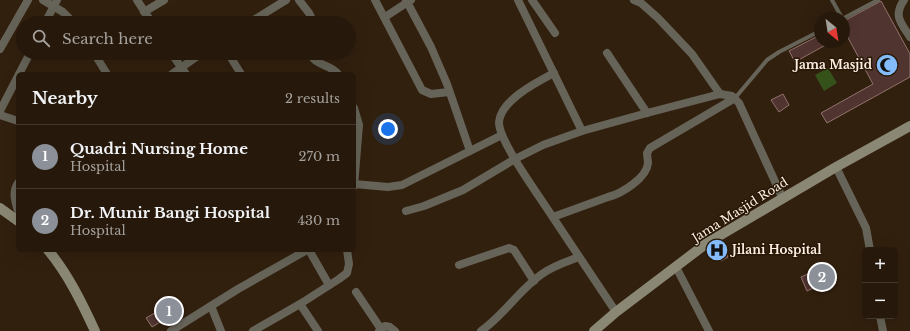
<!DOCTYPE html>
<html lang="en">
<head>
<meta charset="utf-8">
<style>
  body { margin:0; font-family:"Libre Baskerville",serif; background:#2e2113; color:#f1f3f6 }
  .controls { position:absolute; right:12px; bottom:12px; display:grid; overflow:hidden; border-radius:6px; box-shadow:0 4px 16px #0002 }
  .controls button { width:36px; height:36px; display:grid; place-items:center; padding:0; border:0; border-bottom:1px solid #42372b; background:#26180a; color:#f1f3f6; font:20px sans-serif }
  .compass { position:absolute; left:814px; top:12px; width:36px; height:36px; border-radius:50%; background:#26180a; box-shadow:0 4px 16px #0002; rotate:150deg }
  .you { position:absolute; left:388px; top:129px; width:14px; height:14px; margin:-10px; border:3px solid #fff; border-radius:50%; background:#1a73e8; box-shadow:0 0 0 6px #1a73e833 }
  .badge { display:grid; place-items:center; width:26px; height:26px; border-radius:50%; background:#8c9099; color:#fff; font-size:13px; font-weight:700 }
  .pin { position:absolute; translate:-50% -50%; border:2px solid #fff; box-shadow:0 1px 4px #0006 }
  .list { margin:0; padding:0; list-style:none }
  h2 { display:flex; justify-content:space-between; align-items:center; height:52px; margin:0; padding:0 16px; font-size:17px }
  h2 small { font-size:13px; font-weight:400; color:#a4a09c }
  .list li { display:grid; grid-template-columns:26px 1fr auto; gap:12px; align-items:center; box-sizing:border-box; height:64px; padding:0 16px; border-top:1px solid #42372b }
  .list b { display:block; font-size:15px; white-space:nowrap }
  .list p { margin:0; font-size:13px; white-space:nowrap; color:#a4a09c }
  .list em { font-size:13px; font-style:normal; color:#a4a09c }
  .icon { flex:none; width:22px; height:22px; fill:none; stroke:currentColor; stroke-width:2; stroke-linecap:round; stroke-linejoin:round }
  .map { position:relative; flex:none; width:910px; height:331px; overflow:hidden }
  .search { position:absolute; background:#26180a; box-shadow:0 4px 16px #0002; left:16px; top:16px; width:340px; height:44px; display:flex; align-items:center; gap:10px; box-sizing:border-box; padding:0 14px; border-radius:22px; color:#a4a09c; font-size:15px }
  .panel { position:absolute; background:#26180a; box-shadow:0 4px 16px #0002; left:16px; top:72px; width:340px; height:180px; border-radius:6px }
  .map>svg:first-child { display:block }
</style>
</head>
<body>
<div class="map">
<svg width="910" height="331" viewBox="0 0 910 331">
  <rect width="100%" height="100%" fill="#32200e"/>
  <!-- water -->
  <polygon fill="#35521b" points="828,68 837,83 824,91 815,75"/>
  <!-- building -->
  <g fill="#503430" stroke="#91726c">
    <polygon points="881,1 910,54 910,77 827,123 821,113 873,84 846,34 844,35 844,21"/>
    <polygon points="820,35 820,42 831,42 795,62 789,51"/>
    <polygon points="783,94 789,105 779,112 771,100"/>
    <polygon points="721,244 728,257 721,261 713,248"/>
    <polygon points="828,265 834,278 807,291 801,277"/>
    <polygon points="172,303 177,312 152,327 146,318"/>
  </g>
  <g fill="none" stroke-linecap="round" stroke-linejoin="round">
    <!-- lane -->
    <g stroke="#666358" stroke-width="4">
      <polyline points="832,0 842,18"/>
      <polyline points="844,18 878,0"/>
      <polyline points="735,98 767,60 779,52 820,31"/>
    </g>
    <!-- street -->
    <g stroke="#666358" stroke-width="8">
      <polyline points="43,0 63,12 74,23"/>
      <polyline points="137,0 152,23"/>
      <polyline points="299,0 309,13 314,23"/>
      <polyline points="375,0 422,90 431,94 449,92"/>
      <polyline points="406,0 431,47 447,84 470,151"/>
      <polyline points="518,0 582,131"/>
      <polyline points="532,0 555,33"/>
      <polyline points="634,0 641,3 658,18 692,54 720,94"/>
      <path d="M 904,0 C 893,16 901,23 910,37"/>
      <polyline points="144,12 164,0"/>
      <polyline points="385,17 411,0"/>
      <polyline points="45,23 57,0"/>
      <polyline points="249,23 286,0"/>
      <polyline points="0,49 28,0"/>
      <polyline points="94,53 107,74"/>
      <polyline points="171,53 186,74"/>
      <polyline points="228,53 241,74"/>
      <path d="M 310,53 C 315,66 330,64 338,74"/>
      <polyline points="607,53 647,113"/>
      <path d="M 554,73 C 537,82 501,100 499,122 C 498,141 543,201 554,219 C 575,250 595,281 616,312"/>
      <polyline points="19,74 30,53"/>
      <polyline points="172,74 202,53"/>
      <polyline points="354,108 359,125 354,186"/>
      <polyline points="0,111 18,76"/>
      <polyline points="0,115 18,121"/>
      <polyline points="836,167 866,228 870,250"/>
      <path d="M 18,183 C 12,192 15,201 18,211"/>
      <polyline points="354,184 388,187 402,185 502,135"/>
      <polyline points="406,211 424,206 463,190 515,159 543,145 582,131 647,113 720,94 732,96 739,103 783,199"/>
      <path d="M 553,217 L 608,197 C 621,194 647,178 648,163 C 648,160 647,156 647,153 L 650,148 L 735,98"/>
      <polyline points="309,250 329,285"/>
      <polyline points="459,265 509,248 514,250 516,253 534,281"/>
      <polyline points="676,267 709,331"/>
      <polyline points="356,292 381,329 379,331"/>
      <polyline points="300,304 318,331"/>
      <polyline points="211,306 221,331"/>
      <polyline points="880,316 883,331"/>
      <polyline points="381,329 385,326 390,327 395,331"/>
      <polyline points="171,331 238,289 307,250"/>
      <polyline points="253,331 300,304 339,279 347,273 349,264 347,250"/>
      <path d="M 481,331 C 504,315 519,290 542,274 C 553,266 566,262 579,257"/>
    </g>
    <!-- secondary -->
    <g stroke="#8a8774" stroke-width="10">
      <polyline points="0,208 18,221"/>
      <path d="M 48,250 C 68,274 82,303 95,331"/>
      <polyline points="594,331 616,312 707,243 836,167 910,126"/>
    </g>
  </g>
  <!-- icons -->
  <defs>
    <g id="mosque-disc" transform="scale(1.15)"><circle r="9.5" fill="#84bcfb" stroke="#281705"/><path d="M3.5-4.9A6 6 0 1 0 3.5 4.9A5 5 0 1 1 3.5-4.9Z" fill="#111"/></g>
    <g id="hospital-disc" transform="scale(1.15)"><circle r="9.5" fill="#84bcfb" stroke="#281705"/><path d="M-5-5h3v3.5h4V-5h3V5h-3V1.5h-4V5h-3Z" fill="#111"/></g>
  </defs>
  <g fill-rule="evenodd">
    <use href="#mosque-disc" x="887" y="65"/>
    <use href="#hospital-disc" x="717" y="250"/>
  </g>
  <g text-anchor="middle" stroke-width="3" stroke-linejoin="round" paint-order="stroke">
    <!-- poi labels -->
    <g font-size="12" font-weight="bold" fill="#fbeee3" stroke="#281705" text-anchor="end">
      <text x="872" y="69">Jama Masjid</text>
      <text x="732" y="254" text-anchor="start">Jilani Hospital</text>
    </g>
    <!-- street labels -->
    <g font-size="12" fill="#fbeee3" stroke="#281705">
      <text transform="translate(740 210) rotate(-32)" y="4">Jama Masjid Road</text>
    </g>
  </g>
</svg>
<div class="controls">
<button>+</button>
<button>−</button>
</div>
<svg class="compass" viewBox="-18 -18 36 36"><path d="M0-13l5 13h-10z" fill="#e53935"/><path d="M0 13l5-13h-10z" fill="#a4a09c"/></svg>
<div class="you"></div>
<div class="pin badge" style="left:169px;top:311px">1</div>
<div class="pin badge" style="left:822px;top:277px">2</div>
<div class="search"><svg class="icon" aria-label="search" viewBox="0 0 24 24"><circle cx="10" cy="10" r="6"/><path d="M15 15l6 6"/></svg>Search here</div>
<section class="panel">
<h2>Nearby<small>2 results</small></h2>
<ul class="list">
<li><span class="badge">1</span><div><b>Quadri Nursing Home</b><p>Hospital</p></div><em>270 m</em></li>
<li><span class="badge">2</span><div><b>Dr. Munir Bangi Hospital</b><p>Hospital</p></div><em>430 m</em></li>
</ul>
</section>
</div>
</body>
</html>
